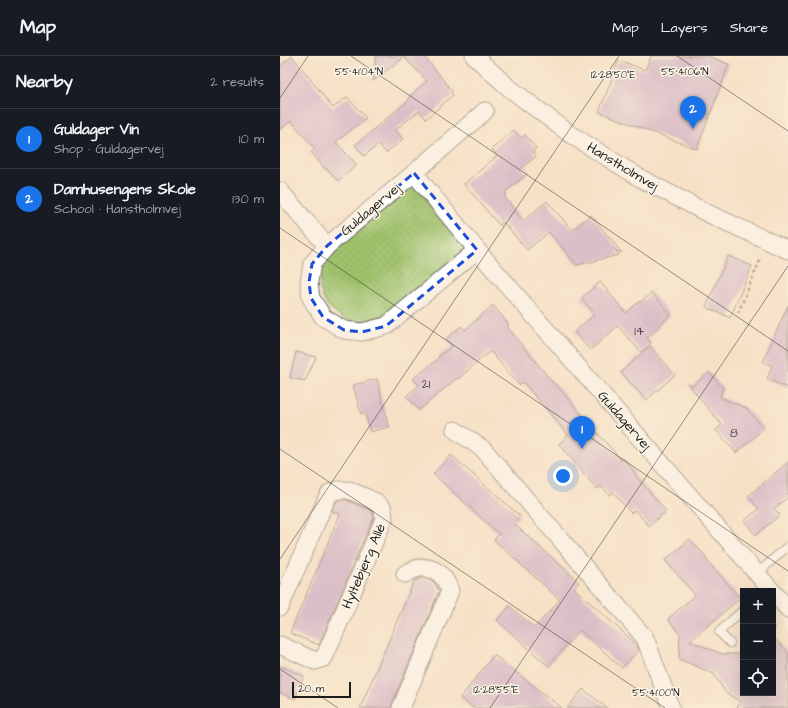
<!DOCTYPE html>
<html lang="en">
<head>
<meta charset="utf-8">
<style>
  body { margin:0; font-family:"Architects Daughter",sans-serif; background:#242831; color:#f1f3f6 }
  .controls { position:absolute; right:12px; bottom:12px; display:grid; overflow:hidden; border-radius:0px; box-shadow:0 4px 16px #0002 }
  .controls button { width:36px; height:36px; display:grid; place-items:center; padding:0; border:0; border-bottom:1px solid #363941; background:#171b24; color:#f1f3f6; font:20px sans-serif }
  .scale { position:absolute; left:12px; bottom:10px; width:59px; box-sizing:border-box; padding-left:4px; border:2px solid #1c1c1c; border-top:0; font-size:11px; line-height:14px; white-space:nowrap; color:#1c1c1c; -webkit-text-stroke:3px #fcf5e5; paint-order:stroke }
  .you { position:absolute; left:283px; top:420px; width:14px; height:14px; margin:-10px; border:3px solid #fff; border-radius:50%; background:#1a73e8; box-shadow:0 0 0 6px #1a73e833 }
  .badge { display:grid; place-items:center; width:26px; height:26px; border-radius:50%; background:#1a73e8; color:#fff; font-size:13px; font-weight:700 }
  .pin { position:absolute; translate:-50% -33px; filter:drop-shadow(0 1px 2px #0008) }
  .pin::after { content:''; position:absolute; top:21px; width:14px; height:12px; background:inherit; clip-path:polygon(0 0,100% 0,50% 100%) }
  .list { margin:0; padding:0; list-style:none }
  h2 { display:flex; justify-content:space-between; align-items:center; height:52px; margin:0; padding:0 16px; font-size:17px }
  h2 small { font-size:13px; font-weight:400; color:#9ea1a6 }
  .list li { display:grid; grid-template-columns:26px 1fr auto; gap:12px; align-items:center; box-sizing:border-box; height:60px; padding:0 16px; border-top:1px solid #363941 }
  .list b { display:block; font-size:15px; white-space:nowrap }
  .list p { margin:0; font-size:13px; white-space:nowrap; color:#9ea1a6 }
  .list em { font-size:13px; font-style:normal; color:#9ea1a6 }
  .icon { flex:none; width:22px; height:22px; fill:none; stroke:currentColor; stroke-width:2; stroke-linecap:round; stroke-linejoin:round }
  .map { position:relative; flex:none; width:508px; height:652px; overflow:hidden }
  header { display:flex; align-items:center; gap:24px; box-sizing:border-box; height:56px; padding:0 20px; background:#171b24; border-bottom:1px solid #363941 }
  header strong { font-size:19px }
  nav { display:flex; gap:22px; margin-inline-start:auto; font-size:14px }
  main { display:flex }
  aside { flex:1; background:#171b24 }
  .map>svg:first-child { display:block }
</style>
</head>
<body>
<header>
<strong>Map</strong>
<nav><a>Map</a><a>Layers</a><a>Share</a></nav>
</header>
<main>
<aside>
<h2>Nearby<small>2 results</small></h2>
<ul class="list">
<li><span class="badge">1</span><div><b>Guldager Vin</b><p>Shop · Guldagervej</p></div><em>10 m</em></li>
<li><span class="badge">2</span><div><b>Damhusengens Skole</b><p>School · Hanstholmvej</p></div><em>130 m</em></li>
</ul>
</aside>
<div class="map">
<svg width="508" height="652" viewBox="0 0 508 652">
  <defs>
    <pattern id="grass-dots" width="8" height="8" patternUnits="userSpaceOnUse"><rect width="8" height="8" fill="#9fc16a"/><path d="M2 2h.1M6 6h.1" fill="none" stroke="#88a55b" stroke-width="1.8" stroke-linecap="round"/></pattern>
  </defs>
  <rect width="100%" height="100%" fill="#fcf5e5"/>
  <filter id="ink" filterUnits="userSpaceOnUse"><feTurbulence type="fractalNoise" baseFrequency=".025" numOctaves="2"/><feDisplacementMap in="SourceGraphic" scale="8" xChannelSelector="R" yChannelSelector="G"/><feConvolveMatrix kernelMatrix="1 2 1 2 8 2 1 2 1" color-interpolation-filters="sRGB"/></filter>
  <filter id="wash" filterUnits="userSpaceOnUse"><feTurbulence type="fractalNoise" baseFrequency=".012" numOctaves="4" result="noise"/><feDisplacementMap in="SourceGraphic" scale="16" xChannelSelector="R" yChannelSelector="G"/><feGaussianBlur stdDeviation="0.9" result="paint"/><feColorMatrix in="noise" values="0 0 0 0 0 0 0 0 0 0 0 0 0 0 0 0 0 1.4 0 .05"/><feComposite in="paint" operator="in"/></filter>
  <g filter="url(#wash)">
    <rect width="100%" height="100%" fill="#f6e1c7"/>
    <!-- grass -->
    <path fill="url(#grass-dots)" stroke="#5e6e43" d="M 132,130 L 138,132 L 184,191 L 182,195 L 105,259 C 102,261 98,264 94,265 C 72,272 43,256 40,232 C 40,226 41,217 43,211 C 46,202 53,196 60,189 L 127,133 Z"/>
    <g id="blocks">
      <!-- building -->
      <g fill="#bb95ca">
        <polygon points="12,0 53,52 67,41 86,62 56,86 77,109 58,125 47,113 46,114 31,96 35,93 11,65 0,74 0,10"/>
        <polygon points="96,0 144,0 172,35 171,36 173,39 146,63 139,55 115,74 123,83 106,97 99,88 84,100 75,89 129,44 128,42 147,25 124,1 93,25"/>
        <polygon points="371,0 428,0 449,8 417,93 319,56 339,4 365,14"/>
        <polygon points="234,74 241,82 245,79 256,92 253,96 256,100 242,112 247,118 225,136 227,138 224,140 243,165 267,145 292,174 311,159 342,197 335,194 339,199 297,209 269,176 247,194 223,166 220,170 184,128 217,100 212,93"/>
        <polygon points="448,200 472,210 450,262 426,251"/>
        <polygon points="320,226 346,257 360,245 361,246 372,237 391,259 379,269 380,270 367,282 371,287 361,296 338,270 310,294 294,276 315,258 301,242"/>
        <polygon points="213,249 229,269 227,271 275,329 276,328 306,364 341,404 343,402 355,417 354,418 386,455 369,470 355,454 351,457 333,436 329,439 321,430 317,433 279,388 288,379 243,326 239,329 210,295 178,323 177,322 139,354 126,340 139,329 133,323 159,302 158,301 172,290 166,283 181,270 185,274"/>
        <polygon points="508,249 508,332 487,323 492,310 483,306"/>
        <polygon points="370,290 395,319 366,344 341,316"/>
        <polygon points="16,296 36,301 25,325 10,322"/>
        <polygon points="429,316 443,332 440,341 466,352 484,372 456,397 436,374 442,369 407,327 412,330"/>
        <polygon points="97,323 109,371 90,376 85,357 81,358 73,329"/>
        <polygon points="171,399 240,460 233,467 299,526 294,532 357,589 359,594 342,612 300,574 268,610 217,564 230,550 254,572 280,544 214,484 219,478 153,418"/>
        <polygon points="508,406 508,441 494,453 500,459 476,479 464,465 479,453 468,440"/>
        <polygon points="60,444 67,444 90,454 93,458 94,461 83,486 83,485 39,589 10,577 60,458 52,455 57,445"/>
        <polygon points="410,483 426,501 425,502 460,542 410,585 442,598 463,598 463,637 493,637 493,581 508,596 508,652 457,652 460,645 446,637 434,618 399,603 400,578 388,563 415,539 385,504"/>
        <polygon points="141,522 143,522 154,526 159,535 112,648 111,652 80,652 134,525"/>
        <polygon points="214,599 282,652 193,652 180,642"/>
        <polygon points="0,610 24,620 15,643 0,637"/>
        <polygon points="303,633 327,652 287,652"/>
      </g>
    </g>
  </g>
  <g filter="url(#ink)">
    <use href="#blocks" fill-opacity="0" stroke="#686158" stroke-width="1"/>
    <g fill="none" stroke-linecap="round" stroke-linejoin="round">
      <!-- service casing -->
      <g stroke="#686158" stroke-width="10">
        <g id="service">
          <polyline points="477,518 508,490"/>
          <polyline points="450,587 439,576 463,554"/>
        </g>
      </g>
      <!-- minor casing -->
      <g stroke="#686158" stroke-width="19">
        <g id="minor">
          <polyline points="194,0 228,31 290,78 360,122 427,157 508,194"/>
          <polyline points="134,117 197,194 492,535"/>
          <polyline points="0,135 47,190"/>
          <polyline points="197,194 106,270 82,276 64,274 43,261 31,242 29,226 32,208 47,190 134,117 205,55"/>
          <polyline points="175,374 203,393 365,582 391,652"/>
          <polyline points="493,536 508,553"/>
          <polyline points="0,551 46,444 50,437 58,434 69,434 96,446 103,453 104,463 44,602 35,605 0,589"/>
          <path d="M 121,652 L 170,535 C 163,513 145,505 125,518"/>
        </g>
      </g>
      <!-- path -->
      <g stroke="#686158" stroke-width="2.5" stroke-dasharray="3 3" stroke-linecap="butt">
        <polyline points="458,257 481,202"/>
        <polyline points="493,573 498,569"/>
      </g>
      <!-- service -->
      <use href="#service" stroke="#fff" stroke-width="8"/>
      <!-- minor -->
      <use href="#minor" stroke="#fff" stroke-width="17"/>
    </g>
  </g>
  <!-- marked area -->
  <path d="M0 0H508V652H0ZM 134,117 L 197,194 L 106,270 L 82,276 L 64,274 L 43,261 L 31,242 L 29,226 L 32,208 L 47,190 Z" fill="#f6e1c7" fill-opacity=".55" fill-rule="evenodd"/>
  <path fill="none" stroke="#1d4ed8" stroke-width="3" stroke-dasharray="8 5" stroke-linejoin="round" d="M 134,117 L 197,194 L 106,270 L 82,276 L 64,274 L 43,261 L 31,242 L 29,226 L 32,208 L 47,190 Z"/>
  <!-- ticks -->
  <path fill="none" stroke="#1c1c1c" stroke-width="1" stroke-opacity="0.45" d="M 71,0 L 508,295M 397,0 L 508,75M 0,42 L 28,0M 0,172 L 508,515M 0,393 L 385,652M 0,503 L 339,0M 0,613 L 58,652M 210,652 L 508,210"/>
  <g text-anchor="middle" stroke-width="3" stroke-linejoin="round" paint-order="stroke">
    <!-- number labels -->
    <g font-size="12" fill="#443a48">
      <text x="359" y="279">14</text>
      <text x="146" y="332">21</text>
      <text x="454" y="381">8</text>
    </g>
    <!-- street labels -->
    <g font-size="14" fill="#1c1c1c" stroke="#fcf5e5">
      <text transform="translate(343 110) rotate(31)" y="5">Hanstholmvej</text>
      <text transform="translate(90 153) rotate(-40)" y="5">Guldagervej</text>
      <text transform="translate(345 364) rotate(49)" y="5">Guldagervej</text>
      <text transform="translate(83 510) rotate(-67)" y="5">Hyltebjerg Allé</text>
    </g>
  </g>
  <g font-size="10" text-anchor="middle" fill="#1c1c1c" stroke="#fcf5e5" stroke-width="3" stroke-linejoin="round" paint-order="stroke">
    <text x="79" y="19">55°41'04"N</text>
    <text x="405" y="19">55°41'06"N</text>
    <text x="333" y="22">12°28'50"E</text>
    <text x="216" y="637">12°28'55"E</text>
    <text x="376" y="640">55°41'00"N</text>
  </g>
</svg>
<div class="controls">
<button>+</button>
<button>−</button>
<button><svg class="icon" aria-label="locate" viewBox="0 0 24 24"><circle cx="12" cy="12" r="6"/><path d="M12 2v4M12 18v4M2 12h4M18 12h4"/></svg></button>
</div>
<div class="scale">20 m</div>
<div class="you"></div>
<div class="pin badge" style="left:302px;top:393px">1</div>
<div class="pin badge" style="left:413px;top:73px">2</div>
</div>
</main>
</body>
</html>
